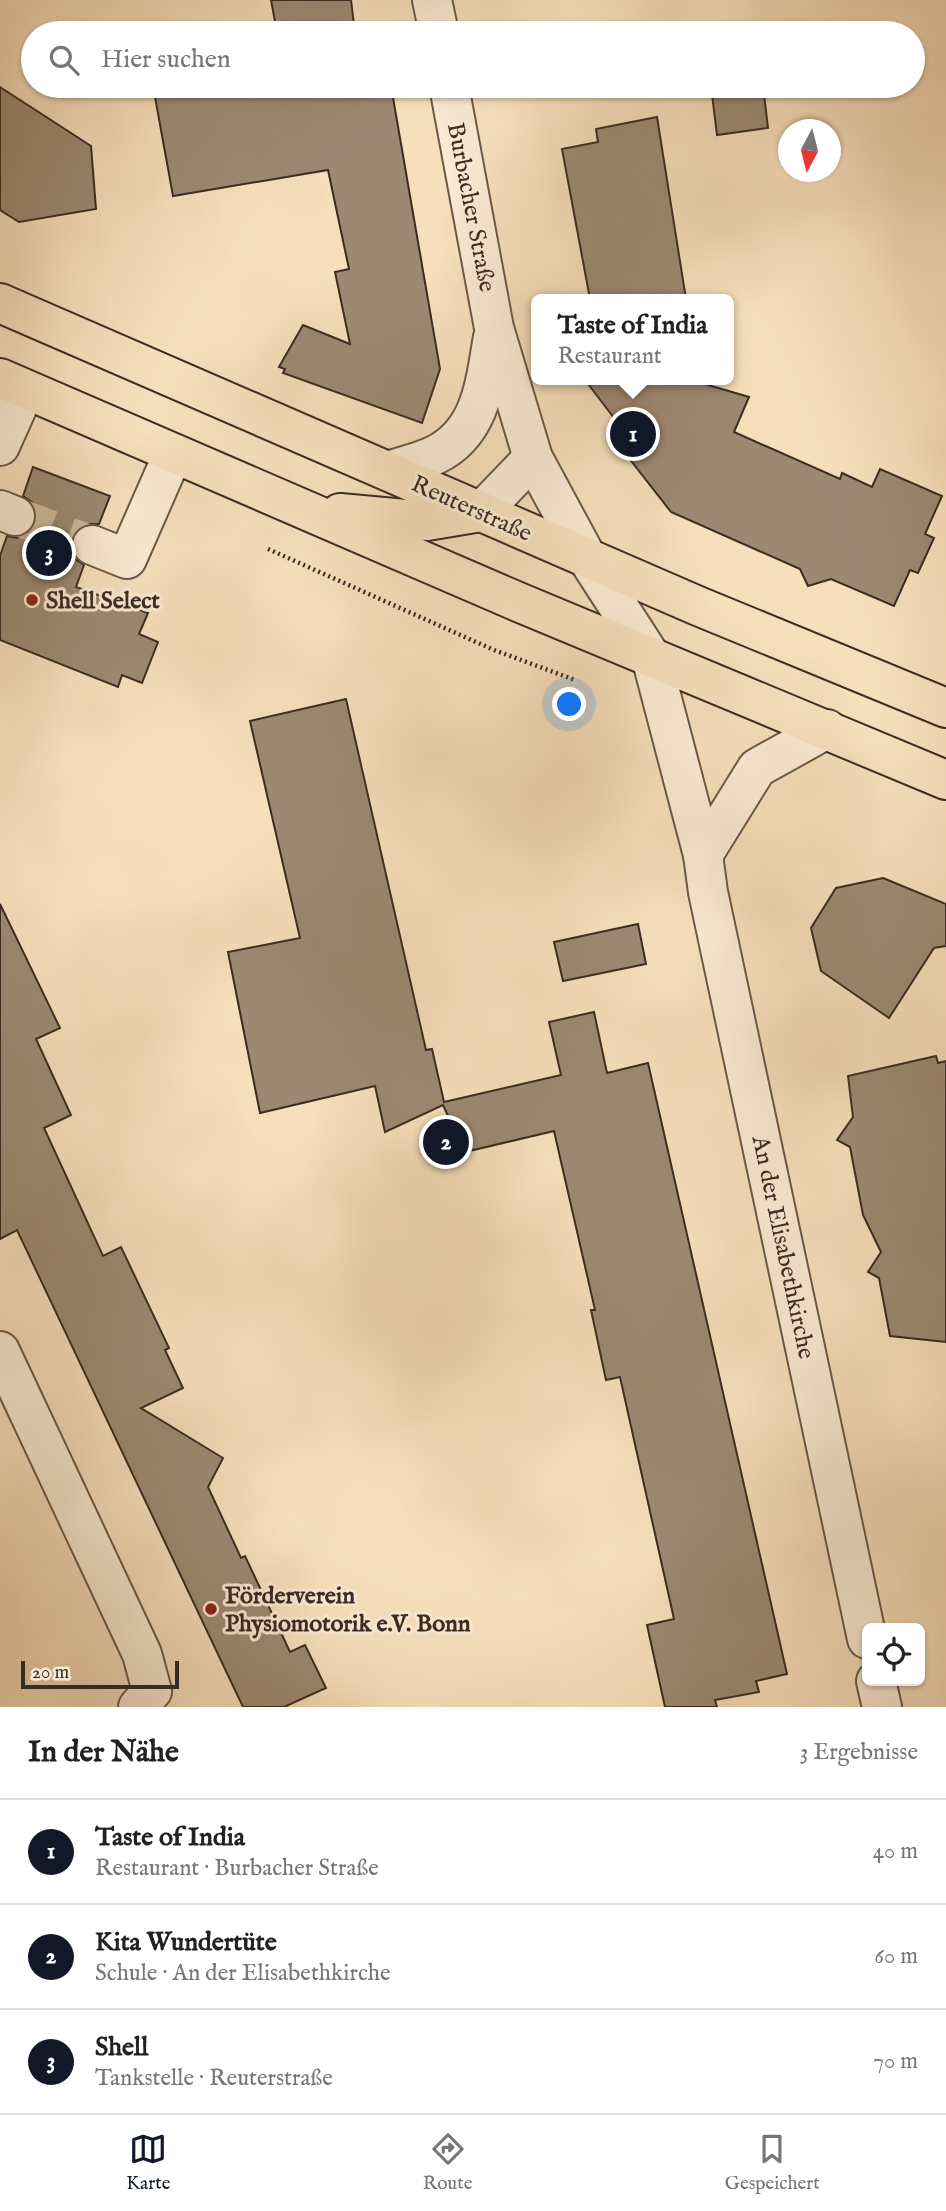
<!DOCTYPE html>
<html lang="de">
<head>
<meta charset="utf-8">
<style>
  body { margin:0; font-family:"IM FELL English",serif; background:#f6f6f6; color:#222 }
  .controls { position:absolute; right:21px; bottom:21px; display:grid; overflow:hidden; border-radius:10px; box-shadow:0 2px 5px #0004 }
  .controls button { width:63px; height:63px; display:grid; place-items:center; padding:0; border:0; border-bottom:2px solid #e0e0e0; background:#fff; color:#222; font:35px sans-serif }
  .compass { position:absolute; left:778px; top:119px; width:63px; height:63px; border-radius:50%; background:#fff; box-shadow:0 2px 5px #0004; rotate:187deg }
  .scale { position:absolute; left:21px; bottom:18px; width:158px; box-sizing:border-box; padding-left:7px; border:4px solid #3b2c23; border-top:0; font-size:19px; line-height:24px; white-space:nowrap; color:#3b2c23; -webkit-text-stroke:5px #faead3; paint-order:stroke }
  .you { position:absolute; left:570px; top:705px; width:24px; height:24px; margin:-18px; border:5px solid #fff; border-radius:50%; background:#1a73e8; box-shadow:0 0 0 10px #1a73e833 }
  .badge { display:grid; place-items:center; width:46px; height:46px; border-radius:50%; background:#111827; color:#fff; font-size:23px; font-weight:700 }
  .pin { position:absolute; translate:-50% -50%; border:4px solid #fff; box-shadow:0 2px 7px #0006 }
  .popup { position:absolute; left:531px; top:294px; width:203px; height:91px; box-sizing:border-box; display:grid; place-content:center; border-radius:10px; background:#fff; filter:drop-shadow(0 2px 5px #0005); font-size:23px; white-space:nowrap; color:#767676 }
  .popup b { font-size:26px; color:#222 }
  .popup::after { content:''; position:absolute; left:50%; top:100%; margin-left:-14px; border:14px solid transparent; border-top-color:#fff }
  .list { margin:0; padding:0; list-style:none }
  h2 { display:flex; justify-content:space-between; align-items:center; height:91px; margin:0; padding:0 28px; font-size:30px }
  h2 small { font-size:23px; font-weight:400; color:#767676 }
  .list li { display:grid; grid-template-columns:46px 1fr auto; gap:21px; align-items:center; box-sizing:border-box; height:105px; padding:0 28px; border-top:2px solid #e0e0e0 }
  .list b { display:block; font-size:26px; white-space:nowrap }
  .list p { margin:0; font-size:23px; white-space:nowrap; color:#767676 }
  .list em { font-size:23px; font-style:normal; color:#767676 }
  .icon { flex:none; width:38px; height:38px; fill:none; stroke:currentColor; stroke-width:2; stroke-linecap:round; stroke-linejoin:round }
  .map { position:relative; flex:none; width:946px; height:1707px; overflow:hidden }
  .search { position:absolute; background:#fff; box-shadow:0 2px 5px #0004; left:21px; right:21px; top:21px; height:77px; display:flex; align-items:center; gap:18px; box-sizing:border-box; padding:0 24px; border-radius:38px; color:#767676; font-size:26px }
  .sheet { height:406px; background:#fff }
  nav { display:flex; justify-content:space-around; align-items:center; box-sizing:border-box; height:98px; border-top:2px solid #e0e0e0; background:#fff; font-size:19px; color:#767676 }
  nav a { display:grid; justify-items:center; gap:4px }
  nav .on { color:#111827 }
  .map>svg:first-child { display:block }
</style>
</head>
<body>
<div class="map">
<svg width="946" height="1707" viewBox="0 0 946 1707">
  <rect width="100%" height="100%" fill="#f7dfbb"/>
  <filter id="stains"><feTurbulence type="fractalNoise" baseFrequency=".00286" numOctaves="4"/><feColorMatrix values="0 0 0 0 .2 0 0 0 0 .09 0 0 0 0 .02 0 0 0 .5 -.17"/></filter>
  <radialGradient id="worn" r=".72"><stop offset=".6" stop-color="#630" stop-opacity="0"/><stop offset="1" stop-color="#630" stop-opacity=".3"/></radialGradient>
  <!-- building -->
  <g fill="#9d8972" stroke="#3b2c23" stroke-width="2">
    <polygon points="271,0 351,0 355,33 242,33 276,27"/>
    <polygon points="153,86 391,86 440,369 422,423 283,373 285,369 279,367 303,325 350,344 335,272 349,269 328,170 173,196"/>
    <polygon points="711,86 763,86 768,128 717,135"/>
    <polygon points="0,87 91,146 96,209 19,222 0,210"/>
    <polygon points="657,117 686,299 590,299 562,149 598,142 596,129"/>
    <polygon points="585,380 691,380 749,397 734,432 840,479 842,473 872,487 880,469 942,496 925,534 934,538 918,573 910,570 894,606 831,579 808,586 800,569 671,512 614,439 624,431"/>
    <polygon points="33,467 110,496 99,524 88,524 79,527 72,538 70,547 74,558 84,565 76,587 148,613 139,634 158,642 142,683 122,675 118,687 0,640 0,556 7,536 17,538 28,534 35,523 36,512 33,503 23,496"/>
    <polygon points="346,699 426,1050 432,1049 444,1102 561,1075 549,1022 594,1012 607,1073 648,1063 787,1674 756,1681 759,1692 715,1700 717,1707 665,1707 647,1625 674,1619 620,1377 606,1380 591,1310 595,1310 554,1131 465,1152 443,1105 385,1132 375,1086 260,1113 228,952 300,938 250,721"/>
    <polygon points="883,878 946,904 946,946 934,948 889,1018 821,971 811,928 836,888"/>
    <polygon points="0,904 60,1028 36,1039 71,1115 44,1128 103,1256 121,1247 169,1348 165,1350 183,1388 141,1408 223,1458 208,1487 241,1558 245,1556 290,1652 305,1645 326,1688 284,1707 243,1707 17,1230 0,1239"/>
    <polygon points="638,924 646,964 563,981 554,942"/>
    <polygon points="936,1056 938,1063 946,1061 946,1342 890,1336 879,1278 868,1272 881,1252 863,1215 850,1147 837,1140 853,1117 848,1076"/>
  </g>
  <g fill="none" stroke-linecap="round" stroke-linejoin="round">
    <!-- minor-tunnel -->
    <polyline stroke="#d1bb9d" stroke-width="38" stroke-dasharray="38 19" stroke-linecap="butt" points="15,516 92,545"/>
    <!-- minor casing -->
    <g stroke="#6a5949" stroke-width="42">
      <g id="minor">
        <polyline points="432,0 439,33"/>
        <polyline points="449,86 494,328 533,458 587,558 651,657 703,855 708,892 867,1639"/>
        <polyline points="0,446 25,390"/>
        <path d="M 388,471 C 403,466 421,462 435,455 C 482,432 485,382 493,337"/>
        <polyline points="0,510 15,516"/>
        <polyline points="481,512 533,458"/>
        <polyline points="92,545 127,559 173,454"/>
        <polyline points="703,855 757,768 827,729"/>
        <polyline points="0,1351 142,1654 152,1691 138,1707"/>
        <polyline points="876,1681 882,1707"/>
      </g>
    </g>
    <!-- major casing -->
    <g stroke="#3b2c23" stroke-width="42">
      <g id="major">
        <polyline points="0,303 698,606 946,708"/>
        <polyline points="0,378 516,601 946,780"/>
        <polyline points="340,513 427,521 481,512"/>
      </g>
    </g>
    <!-- path -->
    <polyline stroke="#3b2c23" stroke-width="4.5" stroke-dasharray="2 3.5" stroke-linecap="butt" points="268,549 494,650 575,680"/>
    <!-- minor -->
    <use href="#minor" stroke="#faead3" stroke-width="38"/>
    <!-- major -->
    <use href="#major" stroke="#f7dfbb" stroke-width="38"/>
  </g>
  <!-- markers -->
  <g fill="#8f2418" stroke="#faead3" stroke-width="2.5">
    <circle cx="32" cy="600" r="7"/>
    <circle cx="211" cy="1609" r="7"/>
  </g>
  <g text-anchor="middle" stroke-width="6" stroke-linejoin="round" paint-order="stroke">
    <!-- street labels -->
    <g font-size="24" fill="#3b2c23" stroke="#faead3">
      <text transform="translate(472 207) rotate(79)" y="8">Burbacher Straße</text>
      <text transform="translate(472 508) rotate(24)" y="8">Reuterstraße</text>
      <text transform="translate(784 1247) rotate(78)" y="8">An der Elisabethkirche</text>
    </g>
    <!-- poi labels -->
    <g font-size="24" font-weight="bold" fill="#3b2c23" stroke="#faead3" text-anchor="start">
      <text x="46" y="608">Shell Select</text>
      <text x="225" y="1603">Förderverein<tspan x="225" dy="28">Physiomotorik e.V. Bonn</tspan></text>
    </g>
  </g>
  <rect width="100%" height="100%" filter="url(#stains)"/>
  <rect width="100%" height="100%" fill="url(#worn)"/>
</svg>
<div class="controls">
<button><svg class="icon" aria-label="locate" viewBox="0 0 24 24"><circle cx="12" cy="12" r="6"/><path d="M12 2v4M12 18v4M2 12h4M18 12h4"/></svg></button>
</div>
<svg class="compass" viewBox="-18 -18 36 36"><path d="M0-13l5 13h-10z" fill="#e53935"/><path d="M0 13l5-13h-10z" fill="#767676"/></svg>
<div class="scale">20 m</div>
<div class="you"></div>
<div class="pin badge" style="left:633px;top:434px">1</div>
<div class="popup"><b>Taste of India</b>Restaurant</div>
<div class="pin badge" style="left:446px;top:1142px">2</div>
<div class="pin badge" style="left:49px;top:553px">3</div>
<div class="search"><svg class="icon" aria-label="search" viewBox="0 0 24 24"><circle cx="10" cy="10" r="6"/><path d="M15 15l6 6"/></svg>Hier suchen</div>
</div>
<section class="sheet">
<h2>In der Nähe<small>3 Ergebnisse</small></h2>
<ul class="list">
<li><span class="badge">1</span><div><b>Taste of India</b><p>Restaurant · Burbacher Straße</p></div><em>40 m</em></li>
<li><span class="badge">2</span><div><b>Kita Wundertüte</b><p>Schule · An der Elisabethkirche</p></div><em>60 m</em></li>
<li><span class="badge">3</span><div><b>Shell</b><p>Tankstelle · Reuterstraße</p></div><em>70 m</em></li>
</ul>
</section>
<nav>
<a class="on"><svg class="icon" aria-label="map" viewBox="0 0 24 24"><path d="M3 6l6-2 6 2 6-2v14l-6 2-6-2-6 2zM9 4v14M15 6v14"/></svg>Karte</a>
<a><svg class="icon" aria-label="directions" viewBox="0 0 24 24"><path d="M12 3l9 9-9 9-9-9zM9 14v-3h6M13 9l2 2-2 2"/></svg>Route</a>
<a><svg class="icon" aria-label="saved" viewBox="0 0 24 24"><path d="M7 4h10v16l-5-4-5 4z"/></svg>Gespeichert</a>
</nav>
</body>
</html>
